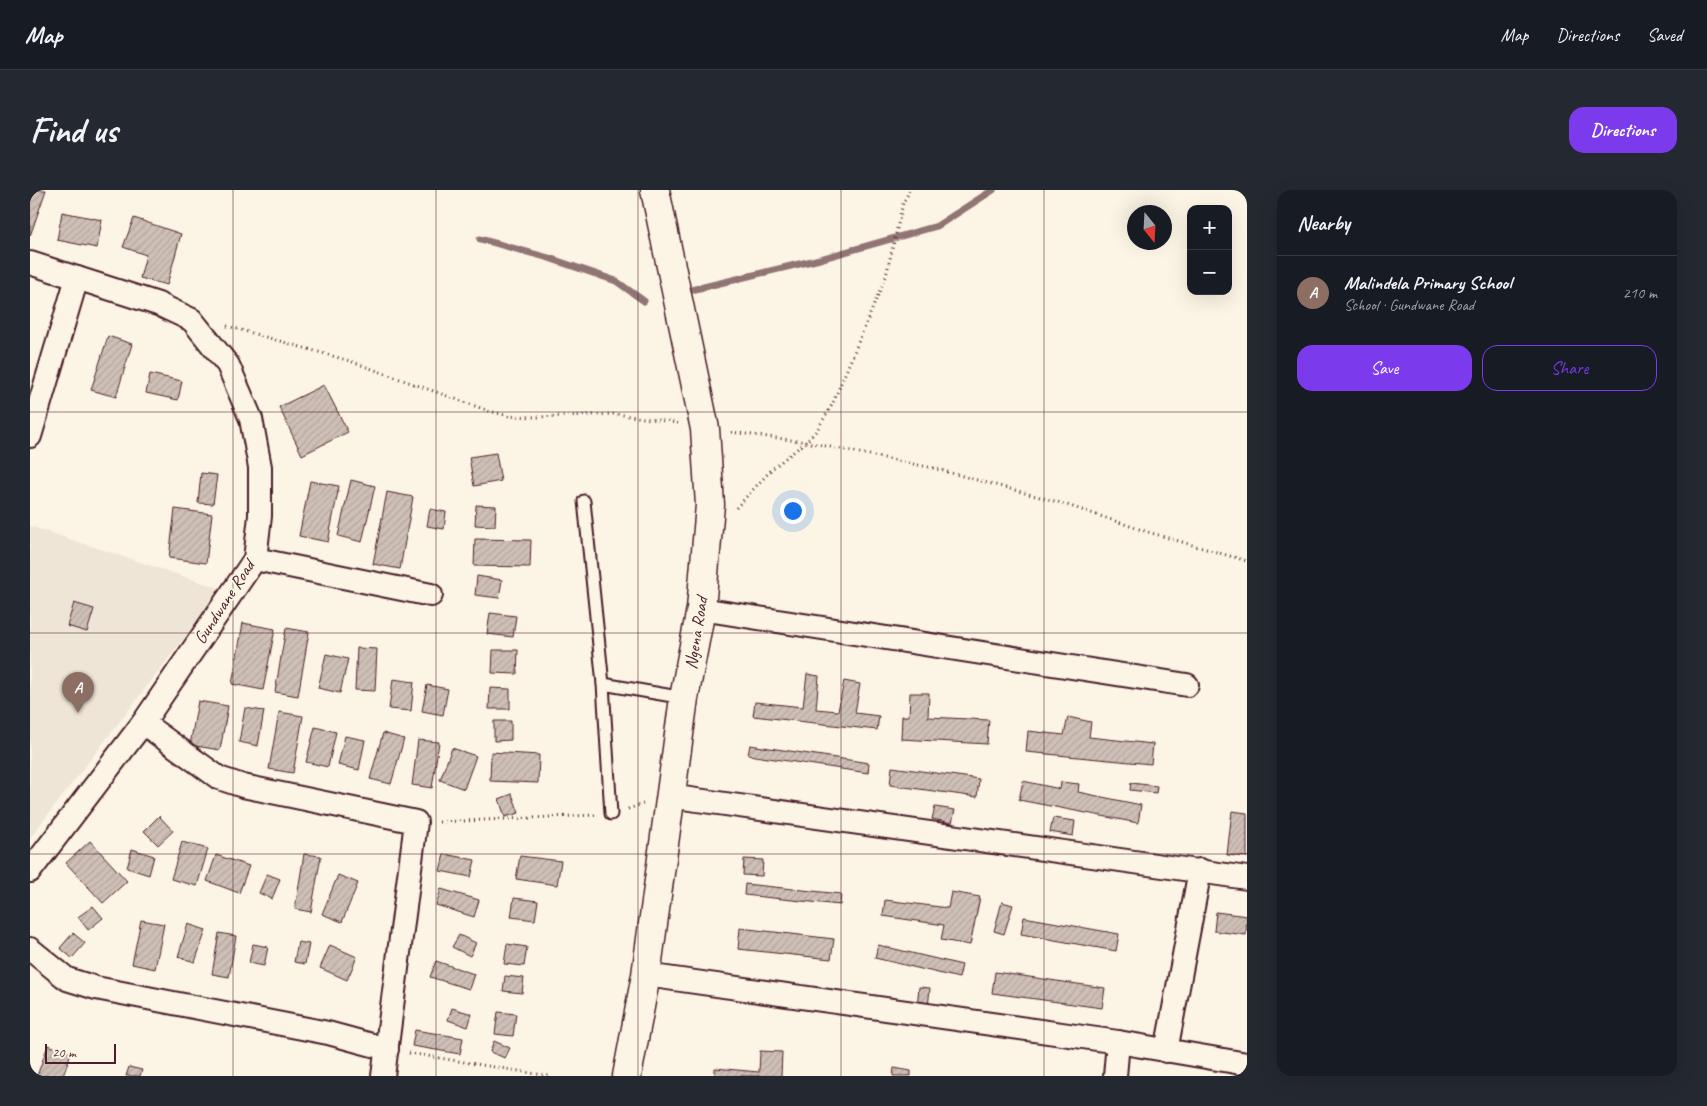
<!DOCTYPE html>
<html lang="en">
<head>
<meta charset="utf-8">
<style>
  body { margin:0; font-family:Caveat,sans-serif; background:#242831; color:#f1f3f6 }
  .controls { position:absolute; right:15px; top:15px; display:grid; overflow:hidden; border-radius:10px; box-shadow:0 5px 20px #0002 }
  .controls button { width:45px; height:45px; display:grid; place-items:center; padding:0; border:0; border-bottom:1px solid #363941; background:#171b24; color:#f1f3f6; font:25px sans-serif }
  .compass { position:absolute; left:1097px; top:15px; width:45px; height:45px; border-radius:50%; background:#171b24; box-shadow:0 5px 20px #0002; rotate:162deg }
  .scale { position:absolute; left:15px; bottom:12px; width:71px; box-sizing:border-box; padding-left:5px; border:2px solid #4a1f2b; border-top:0; font-size:14px; line-height:18px; white-space:nowrap; color:#4a1f2b; -webkit-text-stroke:4px #fcf5e5; paint-order:stroke }
  .you { position:absolute; left:762px; top:320px; width:18px; height:18px; margin:-12px; border:4px solid #fff; border-radius:50%; background:#1a73e8; box-shadow:0 0 0 8px #1a73e833 }
  .badge { display:grid; place-items:center; width:32px; height:32px; border-radius:50%; background:#7c3aed; color:#fff; font-size:16px; font-weight:700 }
  .pin { position:absolute; translate:-50% -41px; filter:drop-shadow(0 1px 2px #0008) }
  .pin::after { content:''; position:absolute; top:26px; width:18px; height:15px; background:inherit; clip-path:polygon(0 0,100% 0,50% 100%) }
  .list { margin:0; padding:0; list-style:none }
  h2 { display:flex; justify-content:space-between; align-items:center; height:65px; margin:0; padding:0 20px; font-size:21px }
  h2 small { font-size:16px; font-weight:400; color:#9ea1a6 }
  .list li { display:grid; grid-template-columns:32px 1fr auto; gap:15px; align-items:center; box-sizing:border-box; height:75px; padding:0 20px; border-top:1px solid #363941 }
  .list b { display:block; font-size:19px; white-space:nowrap }
  .list p { margin:0; font-size:16px; white-space:nowrap; color:#9ea1a6 }
  .list em { font-size:16px; font-style:normal; color:#9ea1a6 }
  .actions { display:flex; gap:10px; padding:15px 20px }
  .actions a { flex:1; padding:11px 0; border:1px solid #7c3aed; border-radius:15px; text-align:center; font-size:18px; color:#7c3aed }
  .actions .main { background:#7c3aed; color:#fff }
  .map { position:relative; flex:none; width:1217px; height:886px; overflow:hidden; border-radius:15px }
  header { display:flex; align-items:center; gap:30px; box-sizing:border-box; height:70px; padding:0 25px; background:#171b24; border-bottom:1px solid #363941 }
  header strong { font-size:24px }
  nav { display:flex; gap:28px; margin-inline-start:auto; font-size:18px }
  .intro { display:flex; align-items:center; justify-content:space-between; box-sizing:border-box; height:120px; padding:0 30px }
  h1 { margin:0; font-size:35px }
  .button { padding:12px 22px; border-radius:15px; background:#7c3aed; color:#fff; font-size:18px; font-weight:700 }
  main { display:flex; gap:30px; padding:0 30px }
  aside { flex:1; background:#171b24; border-radius:15px; box-shadow:0 5px 20px #0002 }
  .map>svg:first-child { display:block }
</style>
</head>
<body>
<header>
<strong>Map</strong>
<nav><a>Map</a><a>Directions</a><a>Saved</a></nav>
</header>
<div class="intro"><h1>Find us</h1><a class="button">Directions</a></div>
<main>
<div class="map">
<svg width="1217" height="886" viewBox="0 0 1217 886">
  <defs>
    <pattern id="building-hatch" width="6" height="6" patternUnits="userSpaceOnUse" patternTransform="scale(1.25)"><rect width="6" height="6" fill="#cfc0b7"/><path d="M-1 1l2-2M0 6l6-6M5 7l2-2" fill="none" stroke="#b3a59e"/></pattern>
  </defs>
  <rect width="100%" height="100%" fill="#fcf5e5"/>
  <filter id="ink" filterUnits="userSpaceOnUse"><feTurbulence type="fractalNoise" baseFrequency=".02" numOctaves="2"/><feDisplacementMap in="SourceGraphic" scale="10" xChannelSelector="R" yChannelSelector="G"/><feConvolveMatrix kernelMatrix="1 2 1 2 8 2 1 2 1" color-interpolation-filters="sRGB"/></filter>
  <g filter="url(#ink)">
    <!-- built -->
    <polygon fill="#eee5d7" points="0,336 192,399 0,648"/>
    <g fill="none" stroke-linecap="round" stroke-linejoin="round">
      <!-- stream -->
      <g stroke="#917474" stroke-width="7">
        <polyline points="450,49 519,68 586,91 614,111"/>
        <polyline points="661,100 790,69 907,36 963,0"/>
      </g>
    </g>
    <!-- building -->
    <g fill="url(#building-hatch)" stroke="#4a1f2b">
      <polygon points="0,0 16,0 0,46"/>
      <polygon points="32,22 72,30 67,58 27,50"/>
      <polygon points="104,28 151,44 137,95 110,88 116,65 93,57"/>
      <polygon points="78,146 102,154 86,207 61,200"/>
      <polygon points="120,184 152,191 148,210 116,203"/>
      <polygon points="294,195 318,242 272,265 249,217"/>
      <polygon points="466,263 471,291 444,296 439,267"/>
      <polygon points="171,283 187,285 183,314 168,313"/>
      <polygon points="321,290 345,296 332,352 308,346"/>
      <polygon points="280,291 309,296 298,352 269,346"/>
      <polygon points="357,302 383,307 370,379 343,374"/>
      <polygon points="446,315 466,316 465,336 445,335"/>
      <polygon points="145,319 182,324 176,373 139,368"/>
      <polygon points="400,319 416,322 414,339 397,336"/>
      <polygon points="445,349 501,350 500,377 444,376"/>
      <polygon points="447,386 472,390 469,408 445,405"/>
      <polygon points="44,413 64,419 57,442 37,436"/>
      <polygon points="460,423 486,426 483,447 457,444"/>
      <polygon points="213,433 245,439 233,500 202,494"/>
      <polygon points="256,438 279,442 268,506 245,502"/>
      <polygon points="327,458 347,459 345,501 325,500"/>
      <polygon points="463,460 488,460 487,484 462,483"/>
      <polygon points="296,464 318,469 310,503 288,498"/>
      <polygon points="777,484 789,486 786,519 808,521 814,491 830,494 825,523 849,526 847,540 723,526 725,512 773,517"/>
      <polygon points="363,489 384,492 381,521 359,519"/>
      <polygon points="397,495 418,499 413,525 392,521"/>
      <polygon points="460,498 480,499 480,519 459,519"/>
      <polygon points="880,503 899,503 898,527 959,530 957,554 871,549 872,526 879,526"/>
      <polygon points="168,511 198,516 190,560 160,555"/>
      <polygon points="215,518 234,521 228,556 209,552"/>
      <polygon points="249,522 273,526 263,583 239,579"/>
      <polygon points="1038,527 1061,532 1059,547 1123,554 1121,574 996,562 998,541 1034,545"/>
      <polygon points="464,531 481,531 481,550 464,551"/>
      <polygon points="285,537 306,542 298,577 276,572"/>
      <polygon points="353,543 374,549 361,594 340,589"/>
      <polygon points="315,546 335,550 329,580 308,575"/>
      <polygon points="388,550 409,552 402,598 382,595"/>
      <polygon points="720,555 839,573 838,583 718,565"/>
      <polygon points="422,558 446,566 434,599 410,590"/>
      <polygon points="461,562 509,565 508,593 460,591"/>
      <polygon points="862,577 949,589 947,607 860,595"/>
      <polygon points="993,591 1030,599 1031,592 1049,594 1048,602 1111,615 1108,633 989,610"/>
      <polygon points="1101,593 1127,596 1126,603 1100,600"/>
      <polygon points="482,604 489,623 475,627 469,609"/>
      <polygon points="905,617 925,620 922,633 902,629"/>
      <polygon points="1202,621 1217,623 1217,667 1197,665"/>
      <polygon points="129,626 143,641 128,655 114,641"/>
      <polygon points="1023,628 1045,631 1043,646 1020,642"/>
      <polygon points="60,651 97,691 73,713 36,673"/>
      <polygon points="152,652 178,659 167,696 141,689"/>
      <polygon points="102,659 124,666 119,685 97,678"/>
      <polygon points="274,664 291,666 281,722 265,719"/>
      <polygon points="414,664 445,670 441,687 410,681"/>
      <polygon points="186,665 219,676 209,703 177,691"/>
      <polygon points="490,666 531,671 527,695 486,689"/>
      <polygon points="714,669 733,670 732,686 713,685"/>
      <polygon points="237,684 250,689 242,709 229,703"/>
      <polygon points="308,685 328,693 312,732 292,724"/>
      <polygon points="715,694 811,704 810,715 714,705"/>
      <polygon points="411,699 449,710 444,727 406,715"/>
      <polygon points="921,702 950,707 940,755 911,750 914,735 853,726 855,710 918,718"/>
      <polygon points="484,708 508,711 505,730 481,727"/>
      <polygon points="972,712 983,715 974,744 964,741"/>
      <polygon points="63,716 73,728 58,740 48,727"/>
      <polygon points="1186,722 1217,726 1216,745 1184,741"/>
      <polygon points="994,727 1089,744 1086,761 991,744"/>
      <polygon points="111,730 134,734 125,779 102,774"/>
      <polygon points="158,734 176,740 165,772 148,767"/>
      <polygon points="710,738 804,749 801,769 708,759"/>
      <polygon points="43,743 55,753 42,768 30,758"/>
      <polygon points="189,743 206,746 199,787 182,784"/>
      <polygon points="429,745 446,753 440,766 422,757"/>
      <polygon points="268,752 279,754 275,774 264,772"/>
      <polygon points="223,754 238,757 234,776 219,773"/>
      <polygon points="477,754 497,757 494,776 474,774"/>
      <polygon points="300,755 327,767 317,790 290,778"/>
      <polygon points="848,755 932,775 929,788 845,768"/>
      <polygon points="406,771 444,784 439,799 400,787"/>
      <polygon points="965,782 1075,798 1072,818 962,803"/>
      <polygon points="475,786 494,788 492,803 473,801"/>
      <polygon points="889,797 900,798 898,818 887,817"/>
      <polygon points="422,818 442,824 438,837 418,830"/>
      <polygon points="468,822 486,824 483,846 465,844"/>
      <polygon points="385,840 433,848 430,864 382,856"/>
      <polygon points="464,851 480,858 475,868 460,862"/>
      <polygon points="18,855 41,863 33,886 7,886"/>
      <polygon points="730,861 752,862 751,886 685,886 685,878 729,882"/>
      <polygon points="99,877 112,880 110,886 96,886"/>
      <polygon points="864,878 881,881 881,886 863,886"/>
    </g>
    <g fill="none" stroke-linecap="round" stroke-linejoin="round">
      <!-- lane casing -->
      <g stroke="#4a1f2b" stroke-width="15">
        <g id="lane">
          <polyline points="554,311 573,494 581,624"/>
          <polyline points="573,494 654,508"/>
        </g>
      </g>
      <!-- street casing -->
      <g stroke="#4a1f2b" stroke-width="26">
        <g id="street">
          <polyline points="0,73 128,114 162,130 198,175 221,229 230,277 230,326 225,369 113,533 0,681"/>
          <polyline points="0,246 47,88"/>
          <polyline points="225,369 401,405"/>
          <polyline points="671,419 1157,495"/>
          <polyline points="113,533 189,588 213,596 386,632 353,886"/>
          <polyline points="639,606 1217,688"/>
          <polyline points="0,759 37,789 66,798 298,843 357,859"/>
          <polyline points="616,785 1088,852 1217,874"/>
          <polyline points="1136,861 1170,680"/>
          <polyline points="1085,886 1088,852"/>
        </g>
      </g>
      <!-- secondary casing -->
      <g stroke="#4a1f2b" stroke-width="31">
        <polyline id="secondary" points="597,886 616,785 654,508 671,419 680,315 675,239 625,0"/>
      </g>
      <!-- path -->
      <g stroke="#4a1f2b" stroke-width="3" stroke-dasharray="1 4" stroke-linecap="butt">
        <polyline points="197,136 320,171 459,221 479,226 507,227 586,224 648,233"/>
        <polyline points="701,242 776,252 903,278 1028,312 1118,342 1217,371"/>
        <polyline points="706,318 743,278 776,252 787,240 802,215 856,86 873,13 880,0"/>
        <polyline points="598,619 613,614"/>
        <polyline points="409,632 565,625"/>
        <polyline points="379,863 519,886"/>
      </g>
      <!-- lane -->
      <use href="#lane" stroke="#fcf5e5" stroke-width="11"/>
      <!-- street -->
      <use href="#street" stroke="#fcf5e5" stroke-width="22"/>
      <!-- secondary -->
      <use href="#secondary" stroke="#fcf5e5" stroke-width="28"/>
    </g>
  </g>
  <!-- grid -->
  <path fill="none" stroke="#4a1f2b" stroke-width="1" stroke-opacity="0.55" d="M 203,0 L 203,886M 406,0 L 406,886M 608,0 L 608,886M 811,0 L 811,886M 1014,0 L 1014,886M 0,222 L 1217,222M 0,443 L 1217,443M 0,664 L 1217,664"/>
  <g text-anchor="middle" stroke-width="4" stroke-linejoin="round" paint-order="stroke">
    <!-- street labels -->
    <g font-size="18" fill="#4a1f2b" stroke="#fcf5e5">
      <text transform="translate(194 412) rotate(-57)" y="6">Gundwane Road</text>
      <text transform="translate(666 443) rotate(-81)" y="6">Ngena Road</text>
    </g>
  </g>
</svg>
<div class="controls">
<button>+</button>
<button>−</button>
</div>
<svg class="compass" viewBox="-18 -18 36 36"><path d="M0-13l5 13h-10z" fill="#e53935"/><path d="M0 13l5-13h-10z" fill="#9ea1a6"/></svg>
<div class="scale">20 m</div>
<div class="you"></div>
<div class="pin badge" style="left:48px;top:523px;background:#8d6e63">A</div>
</div>
<aside>
<h2>Nearby<small></small></h2>
<ul class="list">
<li><span class="badge" style="background:#8d6e63">A</span><div><b>Malindela Primary School</b><p>School · Gundwane Road</p></div><em>210 m</em></li>
</ul>
<div class="actions"><a class="main">Save</a><a>Share</a></div>
</aside>
</main>
</body>
</html>
